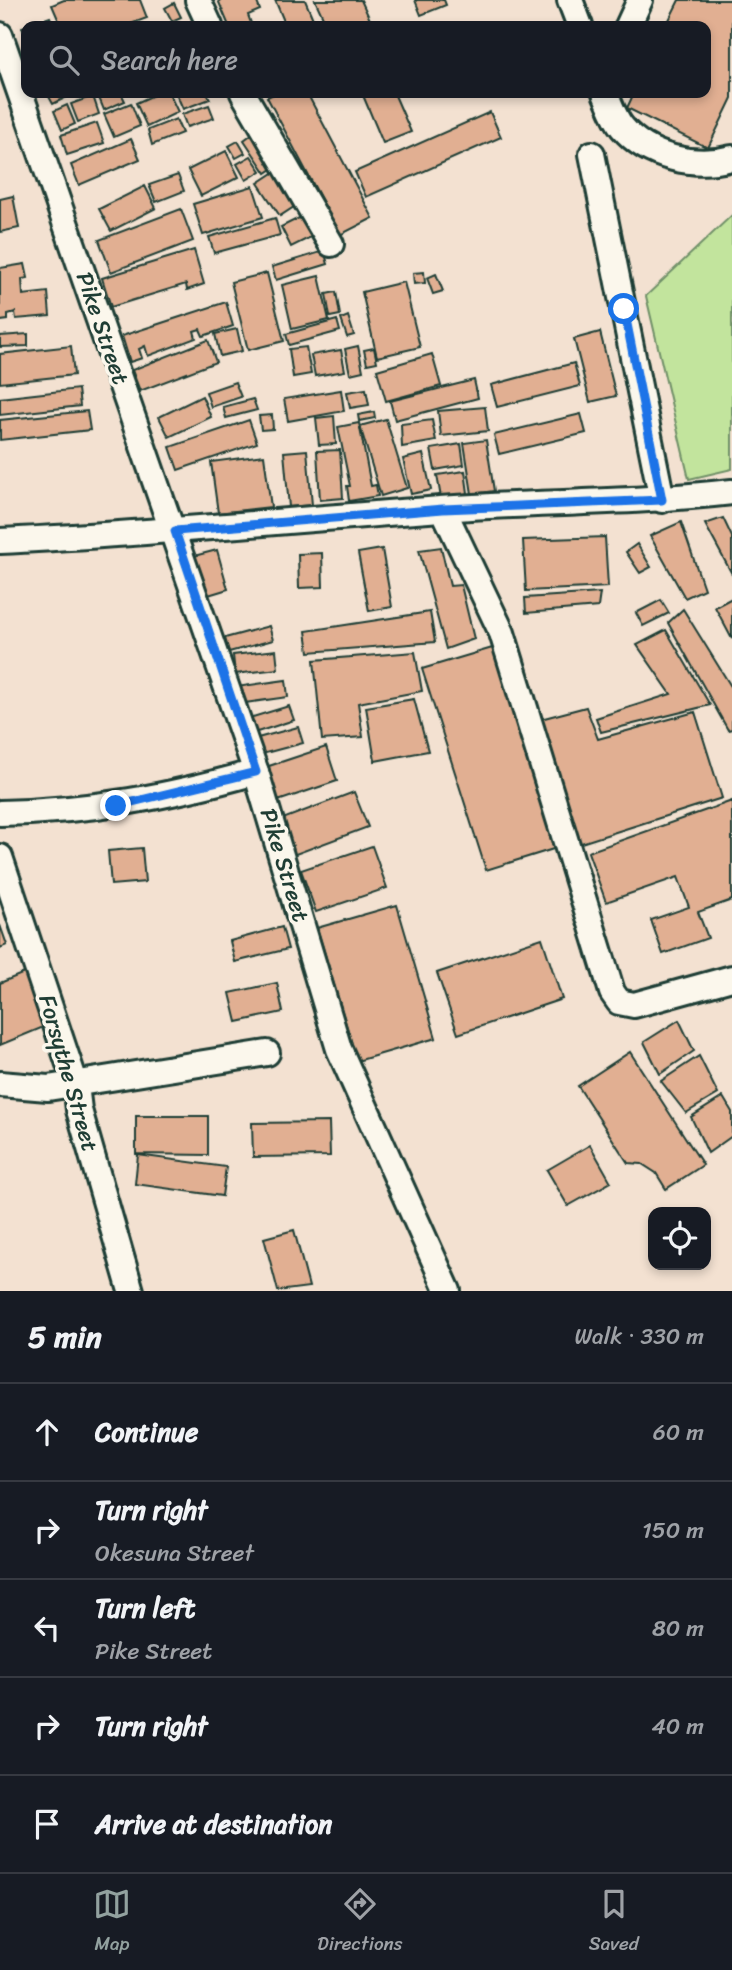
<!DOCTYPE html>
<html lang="en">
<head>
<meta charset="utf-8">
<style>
  body { margin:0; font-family:Sriracha,sans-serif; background:#242831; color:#f1f3f6 }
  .controls { position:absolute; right:21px; bottom:21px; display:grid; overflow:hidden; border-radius:14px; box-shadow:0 4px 10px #0003 }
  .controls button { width:63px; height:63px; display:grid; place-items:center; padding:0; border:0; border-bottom:2px solid #363941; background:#171b24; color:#f1f3f6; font:35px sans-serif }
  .stop { position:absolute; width:21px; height:21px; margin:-16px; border:5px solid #1a73e8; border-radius:50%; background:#fff }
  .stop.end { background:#1a73e8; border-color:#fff; box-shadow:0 2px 7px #0008 }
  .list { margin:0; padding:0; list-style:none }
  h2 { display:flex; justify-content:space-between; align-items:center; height:91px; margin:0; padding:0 28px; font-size:30px }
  h2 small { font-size:23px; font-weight:400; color:#9ea1a6 }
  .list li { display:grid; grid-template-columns:46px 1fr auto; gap:21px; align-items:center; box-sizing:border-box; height:98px; padding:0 28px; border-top:2px solid #363941 }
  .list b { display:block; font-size:26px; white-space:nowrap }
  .list p { margin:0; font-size:23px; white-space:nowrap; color:#9ea1a6 }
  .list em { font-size:23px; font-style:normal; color:#9ea1a6 }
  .icon { flex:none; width:38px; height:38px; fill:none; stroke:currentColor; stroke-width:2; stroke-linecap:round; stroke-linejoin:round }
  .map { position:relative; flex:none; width:732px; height:1291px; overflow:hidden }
  .search { position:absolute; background:#171b24; box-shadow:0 4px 10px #0003; left:21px; right:21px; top:21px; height:77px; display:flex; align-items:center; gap:18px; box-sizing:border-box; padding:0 24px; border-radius:14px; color:#9ea1a6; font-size:26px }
  .sheet { height:581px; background:#171b24 }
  nav { display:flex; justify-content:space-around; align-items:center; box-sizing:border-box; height:98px; border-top:2px solid #363941; background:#171b24; font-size:19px; color:#9ea1a6 }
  nav a { display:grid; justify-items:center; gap:4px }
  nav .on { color:#92a19f }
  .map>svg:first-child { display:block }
</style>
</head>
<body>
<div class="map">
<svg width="732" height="1291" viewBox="0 0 732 1291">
  <rect width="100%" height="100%" fill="#f3e1d1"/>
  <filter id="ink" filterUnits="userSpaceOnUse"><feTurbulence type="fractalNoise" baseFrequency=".0143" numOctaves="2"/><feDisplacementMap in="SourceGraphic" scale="14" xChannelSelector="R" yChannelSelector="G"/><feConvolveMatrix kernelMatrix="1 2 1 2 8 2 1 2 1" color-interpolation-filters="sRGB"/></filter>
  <g filter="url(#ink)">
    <!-- green -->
    <polygon fill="#c2e49d" stroke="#709068" stroke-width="2" points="732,215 732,469 689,479 646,296"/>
    <!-- building -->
    <g fill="#e1af92" stroke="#1f3d34" stroke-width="2">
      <polygon points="64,0 140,0 147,18 125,26 61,26 52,5"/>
      <polygon points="218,0 256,0 260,10 248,15 252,26 229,26"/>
      <polygon points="275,0 305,0 316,26 286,26"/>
      <polygon points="315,0 361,0 372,24 327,26"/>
      <polygon points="415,0 444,0 446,5 421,15"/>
      <polygon points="679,0 732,0 732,98 708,148 627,108 634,93 706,93 706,26 666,26"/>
      <polygon points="174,3 181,17 172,21 165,8"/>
      <polygon points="50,17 54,26 26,26 26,38 22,27"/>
      <polygon points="47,93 75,93 53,104"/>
      <polygon points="104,93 121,93 125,101 104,110 98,95"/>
      <polygon points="158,93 169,93 178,112 147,127 136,103"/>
      <polygon points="176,93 207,93 210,99 183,109"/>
      <polygon points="276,93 307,93 373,218 340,235 267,97"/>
      <polygon points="362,93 394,93 411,132 383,143"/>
      <polygon points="93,96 99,114 78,122 71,104"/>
      <polygon points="131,103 140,126 114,137 104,114"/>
      <polygon points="67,105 75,124 62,130 54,111"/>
      <polygon points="209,105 214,118 187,127 182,114"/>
      <polygon points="490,112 501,137 366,197 355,172"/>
      <polygon points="176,119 182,133 152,145 148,130"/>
      <polygon points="97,123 104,143 67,155 61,135"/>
      <polygon points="256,131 278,165 266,173 244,140"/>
      <polygon points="131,139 140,159 79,185 71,165"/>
      <polygon points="238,141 245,153 236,158 229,146"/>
      <polygon points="226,151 239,177 201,196 188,170"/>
      <polygon points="251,156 261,171 246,180 237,164"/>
      <polygon points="281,168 303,201 280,216 258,183"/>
      <polygon points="178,175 184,191 156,202 149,185"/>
      <polygon points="145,186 156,208 111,231 99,209"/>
      <polygon points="253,186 263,217 203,235 193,204"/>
      <polygon points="13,196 19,228 0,232 0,199"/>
      <polygon points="181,209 193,241 111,272 99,240"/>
      <polygon points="311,212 321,232 291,247 281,227"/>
      <polygon points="275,218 280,235 214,253 209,237"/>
      <polygon points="194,250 204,284 187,290 186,284 111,307 102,278"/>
      <polygon points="324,251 328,264 276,280 272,267"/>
      <polygon points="25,264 28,278 22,279 23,295 48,292 50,316 16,319 15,312 8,314 8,320 0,321 0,268"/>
      <polygon points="424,272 425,283 414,284 413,273"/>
      <polygon points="267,273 284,341 248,350 231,282"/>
      <polygon points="436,274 443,291 433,294 427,278"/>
      <polygon points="319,276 329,320 292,329 282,285"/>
      <polygon points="404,282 420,347 377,357 362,292"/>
      <polygon points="336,292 340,315 330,317 326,294"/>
      <polygon points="226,302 233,326 203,336 200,329 194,331 196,338 148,356 145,346 139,349 142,358 130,362 122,336"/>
      <polygon points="348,316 354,335 347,337 341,319"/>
      <polygon points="337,320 340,331 289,345 286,334"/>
      <polygon points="237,329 242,351 220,356 215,334"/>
      <polygon points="600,332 616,396 590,402 574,339"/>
      <polygon points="28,334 28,346 0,347 0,336"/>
      <polygon points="208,340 216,362 140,391 132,370"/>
      <polygon points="71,346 74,375 0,383 0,354"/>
      <polygon points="358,346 363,371 350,374 345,349"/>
      <polygon points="306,347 311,374 293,377 289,349"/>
      <polygon points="374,348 377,362 367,364 364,350"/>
      <polygon points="341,350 345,371 315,376 311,355"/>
      <polygon points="432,354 441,386 386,401 377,370"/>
      <polygon points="574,363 580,386 497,407 491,385"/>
      <polygon points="474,380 478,398 395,420 390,401"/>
      <polygon points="235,382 241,397 211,407 206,392"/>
      <polygon points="78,389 80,406 0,415 0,398"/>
      <polygon points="366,389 369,405 350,408 347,392"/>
      <polygon points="341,390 344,411 288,421 284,399"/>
      <polygon points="202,396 211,417 169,437 159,417"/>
      <polygon points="253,399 257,410 226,418 223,407"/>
      <polygon points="485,407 488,431 441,436 438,411"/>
      <polygon points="87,411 90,430 0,440 0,420"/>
      <polygon points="374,412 375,418 359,421 358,415"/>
      <polygon points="581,414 586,433 499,454 494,435"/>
      <polygon points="272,415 273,429 261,430 259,416"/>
      <polygon points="334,416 336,444 319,445 316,418"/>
      <polygon points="386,419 407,488 381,496 360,426"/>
      <polygon points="249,420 257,443 178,470 170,447"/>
      <polygon points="432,420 436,441 402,447 401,424"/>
      <polygon points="359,423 371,486 376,485 378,496 349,501 347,486 350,486 338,427"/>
      <polygon points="486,440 494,491 472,494 464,443"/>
      <polygon points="461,444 464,465 435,470 431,449"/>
      <polygon points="307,450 312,505 289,507 284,452"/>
      <polygon points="340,450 343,498 320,500 317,451"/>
      <polygon points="423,454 431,490 411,494 403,459"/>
      <polygon points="264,455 271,507 218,513 211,462"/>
      <polygon points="465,471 468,493 441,498 437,475"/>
      <polygon points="723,518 732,537 732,574 705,524"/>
      <polygon points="681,522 704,589 685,598 650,536"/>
      <polygon points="605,537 608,587 526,591 523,540"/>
      <polygon points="637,544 651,567 640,573 626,552"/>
      <polygon points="441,547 450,586 461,585 474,639 446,649 419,550"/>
      <polygon points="382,549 392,607 369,611 358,553"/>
      <polygon points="217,550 228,589 205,596 194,556"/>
      <polygon points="322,553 323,587 299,588 298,554"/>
      <polygon points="600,593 598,607 526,613 525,598"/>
      <polygon points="732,598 732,639 715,607"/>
      <polygon points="661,600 669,613 643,626 636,613"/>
      <polygon points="683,609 732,688 732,729 728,730 668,623"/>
      <polygon points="430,612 435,642 309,652 306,631"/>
      <polygon points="269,626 273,640 229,652 225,638"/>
      <polygon points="666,630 710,705 601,732 596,718 671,694 637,645"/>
      <polygon points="499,646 563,846 486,870 422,669"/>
      <polygon points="276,650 278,669 235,674 233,655"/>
      <polygon points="415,652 422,691 358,703 363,737 322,740 314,660"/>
      <polygon points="286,680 288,697 238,704 236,687"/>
      <polygon points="414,699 428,751 375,761 366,707"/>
      <polygon points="289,706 294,720 251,734 246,719"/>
      <polygon points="586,707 598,739 695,712 722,798 575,845 533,721"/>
      <polygon points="298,727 303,743 258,755 254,739"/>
      <polygon points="326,747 337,781 278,801 266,767"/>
      <polygon points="354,792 368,827 293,855 280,820"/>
      <polygon points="732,801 732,900 698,912 708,938 663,954 651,920 689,907 678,877 606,902 588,852"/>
      <polygon points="372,846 387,888 316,912 301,870"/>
      <polygon points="142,848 145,882 111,885 108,851"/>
      <polygon points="397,905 436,1038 357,1061 317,928"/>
      <polygon points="0,925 7,945 0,948"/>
      <polygon points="282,927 288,949 235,962 230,941"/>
      <polygon points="542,938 562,999 458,1034 437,973"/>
      <polygon points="29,971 51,1024 0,1045 0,983"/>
      <polygon points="277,983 283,1012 237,1022 230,993"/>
      <polygon points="679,1020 694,1051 660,1074 644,1042"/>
      <polygon points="630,1052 703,1165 666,1189 656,1173 642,1164 628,1163 578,1086"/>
      <polygon points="699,1056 718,1094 686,1113 661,1081"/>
      <polygon points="723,1097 732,1112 732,1136 708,1153 691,1117"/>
      <polygon points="136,1116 208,1116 208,1155 136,1154"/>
      <polygon points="329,1122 330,1156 253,1157 252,1123"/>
      <polygon points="590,1145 611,1182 568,1206 547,1170"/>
      <polygon points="138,1155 226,1167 222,1196 135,1184"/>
      <polygon points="294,1230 309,1287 278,1291 264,1238"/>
    </g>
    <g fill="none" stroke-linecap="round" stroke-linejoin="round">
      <!-- minor casing -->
      <g stroke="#1f3d34" stroke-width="30">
        <g id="minor">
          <polyline points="198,0 210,26"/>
          <polyline points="570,0 580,26"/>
          <polyline points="628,26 640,0"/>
          <polyline points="0,35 256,772 339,1049 448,1291"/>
          <polyline points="243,93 331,244"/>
          <path d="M 605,93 C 610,104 614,117 622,127 C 648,158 695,168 732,158"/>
          <polyline points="592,154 662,500"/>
          <polyline points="443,509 502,633 612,992 619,1002 634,1005 732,978"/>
          <path d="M 0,541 C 147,534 293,520 440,509 C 538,502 635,503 732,492"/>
          <path d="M 0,813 C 93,811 167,797 256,772"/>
          <polyline points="0,857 76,1085 79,1110 131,1291"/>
          <polyline points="0,1084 48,1088 267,1053"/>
        </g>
      </g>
      <!-- minor -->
      <use href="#minor" stroke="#fbf7ec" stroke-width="24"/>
    </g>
  </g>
  <g fill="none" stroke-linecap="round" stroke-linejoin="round" filter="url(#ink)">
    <!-- route -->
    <polyline stroke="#1a73e8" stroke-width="9" points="116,806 256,772 175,531 443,509 662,500 624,309"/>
  </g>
  <g text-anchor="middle" stroke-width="7" stroke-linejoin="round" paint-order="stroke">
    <!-- street labels -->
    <g font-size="23" fill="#1f3d34" stroke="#fbf7ec">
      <text transform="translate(103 328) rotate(71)" y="8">Pike Street</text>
      <text transform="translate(285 865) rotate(73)" y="8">Pike Street</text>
      <text transform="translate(69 1073) rotate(74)" y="8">Forsythe Street</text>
    </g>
  </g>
</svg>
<div class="controls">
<button><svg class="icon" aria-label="locate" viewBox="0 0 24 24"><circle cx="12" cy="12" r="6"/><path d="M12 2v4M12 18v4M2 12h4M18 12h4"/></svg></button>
</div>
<div class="stop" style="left:624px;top:309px"></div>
<div class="stop end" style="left:116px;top:806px"></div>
<div class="search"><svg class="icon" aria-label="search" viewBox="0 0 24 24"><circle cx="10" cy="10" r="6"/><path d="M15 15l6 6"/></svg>Search here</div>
</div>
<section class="sheet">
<h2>5 min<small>Walk · 330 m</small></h2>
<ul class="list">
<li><svg class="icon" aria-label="ahead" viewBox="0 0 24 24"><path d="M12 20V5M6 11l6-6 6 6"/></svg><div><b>Continue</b></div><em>60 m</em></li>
<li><svg class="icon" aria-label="right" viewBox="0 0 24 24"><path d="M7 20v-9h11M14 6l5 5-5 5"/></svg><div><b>Turn right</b><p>Okesuna Street</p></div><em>150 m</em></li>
<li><svg class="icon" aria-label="left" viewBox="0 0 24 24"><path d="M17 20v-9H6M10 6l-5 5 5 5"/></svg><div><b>Turn left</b><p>Pike Street</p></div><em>80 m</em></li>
<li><svg class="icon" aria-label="right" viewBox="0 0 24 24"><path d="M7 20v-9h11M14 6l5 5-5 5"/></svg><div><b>Turn right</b></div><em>40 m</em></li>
<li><svg class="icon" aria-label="arrive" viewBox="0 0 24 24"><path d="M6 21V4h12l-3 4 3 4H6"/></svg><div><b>Arrive at destination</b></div></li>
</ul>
</section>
<nav>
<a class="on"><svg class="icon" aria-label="map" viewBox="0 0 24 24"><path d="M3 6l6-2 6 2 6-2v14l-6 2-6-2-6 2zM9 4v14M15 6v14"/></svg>Map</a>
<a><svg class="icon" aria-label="directions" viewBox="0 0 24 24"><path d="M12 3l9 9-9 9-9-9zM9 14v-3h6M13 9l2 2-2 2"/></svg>Directions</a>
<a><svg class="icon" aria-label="saved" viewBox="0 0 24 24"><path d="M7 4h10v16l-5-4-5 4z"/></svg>Saved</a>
</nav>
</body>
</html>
